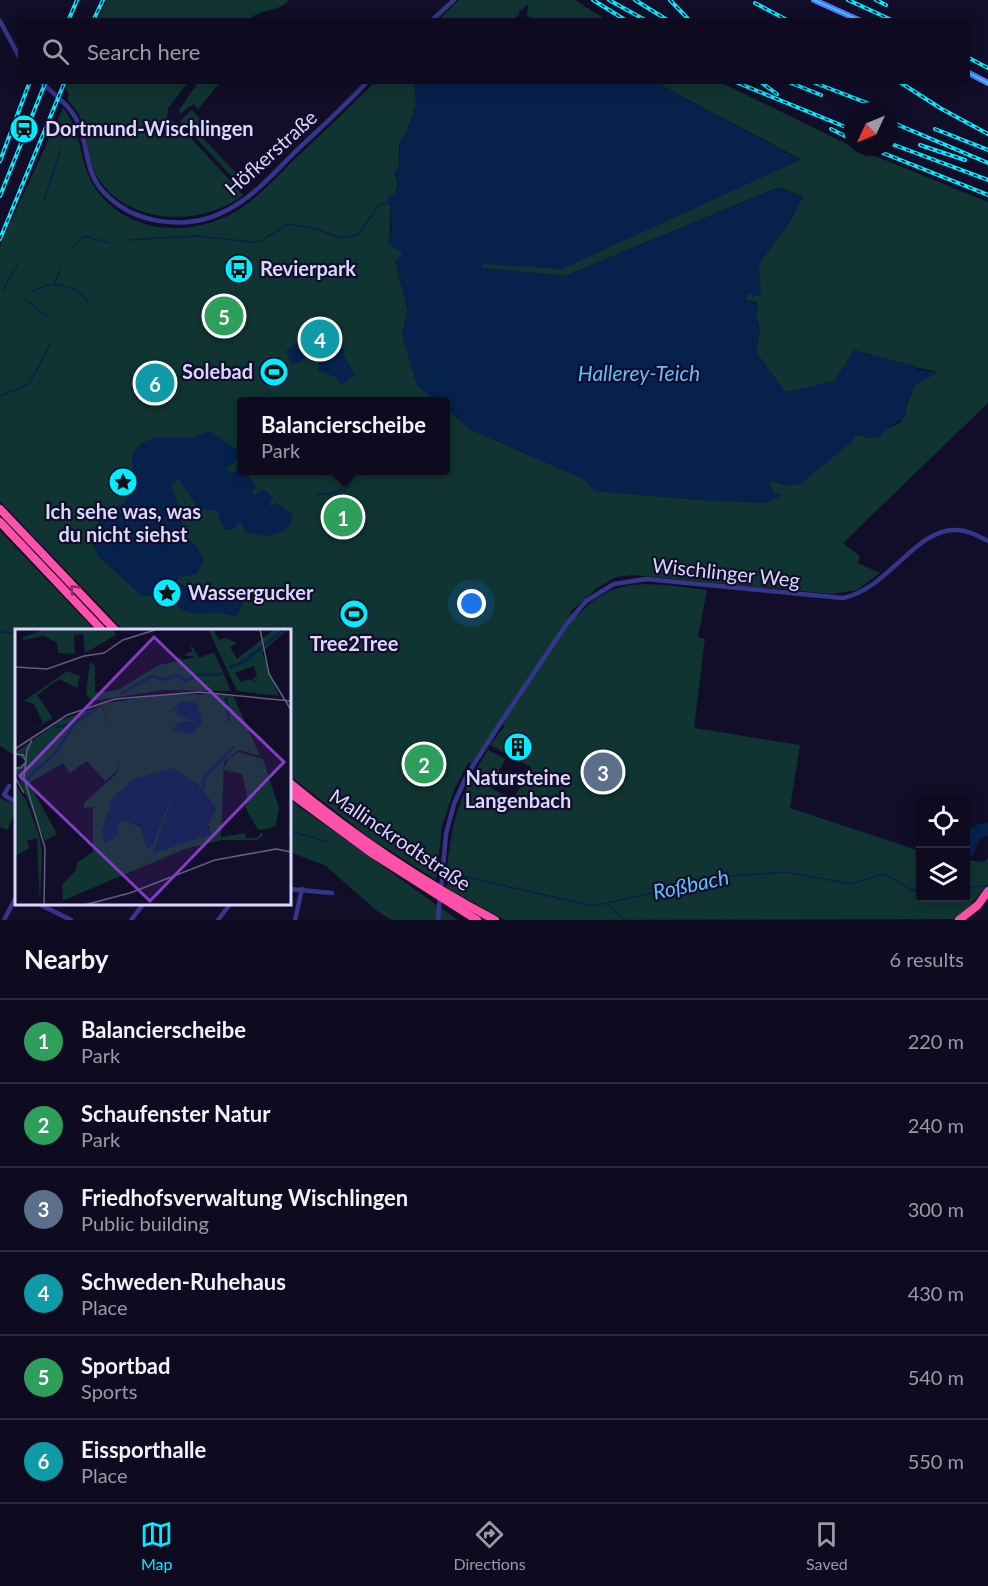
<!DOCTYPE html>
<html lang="en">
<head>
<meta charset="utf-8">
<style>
  body { margin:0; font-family:Lato,sans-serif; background:#171328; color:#f1f3f6 }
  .controls { position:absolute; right:18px; bottom:18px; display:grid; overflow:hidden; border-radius:6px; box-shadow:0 3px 15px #0003 }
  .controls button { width:54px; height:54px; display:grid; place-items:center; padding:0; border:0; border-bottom:2px solid #2e2b3d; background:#0e0a1f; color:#f1f3f6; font:30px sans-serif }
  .compass { position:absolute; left:844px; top:102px; width:54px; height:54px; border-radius:50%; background:#0e0a1f; box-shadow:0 3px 15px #0003; rotate:226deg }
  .you { position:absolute; left:472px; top:604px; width:21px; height:21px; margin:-15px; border:4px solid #fff; border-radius:50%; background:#1a73e8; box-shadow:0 0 0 9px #1a73e833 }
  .badge { display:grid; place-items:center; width:39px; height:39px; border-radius:50%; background:#02edff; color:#fff; font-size:20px; font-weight:700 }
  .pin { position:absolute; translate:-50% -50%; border:3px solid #fff; box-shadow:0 2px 6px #0006 }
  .popup { position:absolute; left:237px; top:397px; width:213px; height:78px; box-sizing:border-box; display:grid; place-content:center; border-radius:6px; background:#0e0a1f; filter:drop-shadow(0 2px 4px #0005); font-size:20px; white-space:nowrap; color:#9b9aa4 }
  .popup b { font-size:22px; color:#f1f3f6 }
  .popup::after { content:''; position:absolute; left:50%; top:100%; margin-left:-12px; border:12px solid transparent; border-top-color:#0e0a1f }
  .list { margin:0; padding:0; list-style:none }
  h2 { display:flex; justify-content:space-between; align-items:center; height:78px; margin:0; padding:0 24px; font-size:26px }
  h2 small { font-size:20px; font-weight:400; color:#9b9aa4 }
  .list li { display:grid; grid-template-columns:39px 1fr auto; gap:18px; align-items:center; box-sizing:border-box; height:84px; padding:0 24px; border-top:2px solid #2e2b3d }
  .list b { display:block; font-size:22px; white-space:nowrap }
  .list p { margin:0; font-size:20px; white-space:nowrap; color:#9b9aa4 }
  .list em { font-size:20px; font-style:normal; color:#9b9aa4 }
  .icon { flex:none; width:33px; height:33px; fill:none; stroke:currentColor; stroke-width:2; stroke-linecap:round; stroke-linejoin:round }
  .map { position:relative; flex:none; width:988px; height:920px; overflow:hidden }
  .search { position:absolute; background:#0e0a1f; box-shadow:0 3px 15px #0003; left:18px; right:18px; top:18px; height:66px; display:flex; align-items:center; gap:15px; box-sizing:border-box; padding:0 21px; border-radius:6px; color:#9b9aa4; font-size:22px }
  .sheet { height:582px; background:#0e0a1f }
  nav { display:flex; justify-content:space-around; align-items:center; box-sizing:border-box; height:84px; border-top:2px solid #2e2b3d; background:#0e0a1f; font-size:16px; color:#9b9aa4 }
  nav a { display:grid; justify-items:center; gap:3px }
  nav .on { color:#02edff }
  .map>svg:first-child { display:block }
</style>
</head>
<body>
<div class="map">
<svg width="988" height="920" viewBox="0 0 988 920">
  <rect width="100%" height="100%" fill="#120e29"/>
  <!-- green -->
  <g fill="#103432">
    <path d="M 107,0 L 289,0 C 280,13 258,8 248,21 L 97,21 Z"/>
    <polygon points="459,0 575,0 608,21 537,21 527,16 528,5 518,12 520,15 517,16 516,21 437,21"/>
    <path d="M 69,81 L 189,81 L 168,108 L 167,117 L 181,127 L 243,195 C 199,229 121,225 94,171 C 81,143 93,126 67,99 L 69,94 L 66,88 Z"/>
    <polygon points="199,81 218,81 218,85 198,109 193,104 180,114 179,110"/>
    <path d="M 376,81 L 418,81 L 415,83 L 416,105 L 406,134 L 399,144 L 399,167 L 394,174 C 402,185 393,194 391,205 C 388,219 392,230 388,243 L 404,253 L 397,269 L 408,311 L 402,334 L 417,385 L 437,401 L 241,402 L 241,470 L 445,470 L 445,408 L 472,430 L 586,480 L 595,491 L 714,501 L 772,498 L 781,495 L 773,492 L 769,483 L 772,481 L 786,485 L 800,484 L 855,436 L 881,436 L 883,431 L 901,422 L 914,386 L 937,372 L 935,371 L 913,367 L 785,392 L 756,352 L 760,330 L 756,314 L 758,305 L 756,302 L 746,300 L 746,297 L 749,293 L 759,296 L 759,264 L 789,223 L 803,197 L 779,187 L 565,276 L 483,268 L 483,264 L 800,159 L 653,81 L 718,81 L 853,147 L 988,202 L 988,403 L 843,543 L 860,556 L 858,563 L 880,573 L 857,590 L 832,594 L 632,575 L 616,577 L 597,588 L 570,612 L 577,617 C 614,572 657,585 707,590 L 698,637 L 705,639 L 694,728 L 800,745 L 790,808 L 920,851 L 920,897 L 966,897 L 966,860 L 984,862 L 988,858 L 988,884 L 969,907 L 955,919 L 505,920 L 445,887 L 456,877 L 454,870 L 447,871 C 452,819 459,795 488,750 L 505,759 L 491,788 L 513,800 L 531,767 L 490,745 L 504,727 L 503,720 L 474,763 L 468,763 L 454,790 L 442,826 L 436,880 L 370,838 L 290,776 L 290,630 L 123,630 L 0,501 L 0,246 L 63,108 C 87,137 75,169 104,199 C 140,237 201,236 243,207 C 264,192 281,172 300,154 C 326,130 351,106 376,81 Z"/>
    <polygon points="192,110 206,125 198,133 240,177 236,181 180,121"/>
    <polygon points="0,531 95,630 16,630 16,756 0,746"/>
    <polygon points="0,798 16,805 16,811 7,830 0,827"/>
    <polygon points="290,800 458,920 392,920 377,911 326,866 290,852"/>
  </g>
  <!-- water -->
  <g fill="#06214b">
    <path d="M 418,81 L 653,81 L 800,160 L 562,269 L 483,264 L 483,268 L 565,276 L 779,187 L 803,197 L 789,223 L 759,264 L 761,294 L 755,296 L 749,293 L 745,299 L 758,305 L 756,314 L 760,330 L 756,352 L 785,392 L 834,381 L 854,350 L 916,366 L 918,370 L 938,372 L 914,386 L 905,409 L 906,416 C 900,421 885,428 881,436 L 867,439 L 862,435 L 855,436 L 854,440 L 800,484 L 788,486 L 772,481 L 769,483 L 773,492 L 782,495 L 767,503 L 714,501 L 595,491 L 585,480 L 472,430 L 445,408 L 445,402 L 437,401 L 417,385 L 402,334 L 408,311 L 395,261 L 403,253 L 388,244 L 392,227 L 388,221 L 391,223 L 390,206 L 387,199 L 396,192 L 398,180 L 394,174 L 399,167 L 400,140 L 406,134 L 416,105 L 415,83 Z"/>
    <polygon points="300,341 305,350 304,360 292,365 286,351"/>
    <path d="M 340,347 L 344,348 L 343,354 L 355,374 L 342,385 L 335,377 L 317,370 C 319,357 327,349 340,347 Z"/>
    <path d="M 210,431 L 237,450 L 239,460 L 227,467 L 230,474 L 241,467 L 257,487 L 252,493 L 254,495 L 264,489 L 273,498 L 269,505 L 272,506 L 276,502 L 293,515 C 290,537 261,540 244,531 L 241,522 L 232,530 L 225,530 L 220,522 L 218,511 L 198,508 L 179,480 L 173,482 L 171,486 L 182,515 L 183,533 L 196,546 L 204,560 L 197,574 L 181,577 L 177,581 L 190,591 L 211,598 L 222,592 L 229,591 L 243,604 L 236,617 C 215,608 205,617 187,612 C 176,608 173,600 164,595 L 142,596 L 99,557 L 91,541 C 95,523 106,508 124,504 L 133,475 L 132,455 L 140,444 L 156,437 L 190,438 Z"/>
    <polygon points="982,823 988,823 988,835 980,839 973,855 966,856 966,830"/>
  </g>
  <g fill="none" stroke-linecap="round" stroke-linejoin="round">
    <!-- stream -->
    <g stroke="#06214b" stroke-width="1.5">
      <polyline points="44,200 61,150"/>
      <polyline points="126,240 198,236 252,242 261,241 288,224 317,229 340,238 358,235 379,205 389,203"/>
      <polyline points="71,248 84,236 109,243"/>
      <polyline points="54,285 61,267"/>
      <polyline points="3,290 17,265"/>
      <path d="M 33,291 C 52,279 76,285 88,302"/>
      <polyline points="24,298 49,318"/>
      <polyline points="0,396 29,384 50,344"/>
      <polyline points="317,494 323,494"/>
      <polyline points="326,494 345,490 356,472"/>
      <polyline points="0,632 16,633"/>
      <polyline points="290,831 329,842"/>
      <polyline points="457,875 593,906 730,876 786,872 851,884 884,874 914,891 920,889"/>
      <polyline points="966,887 988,886"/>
      <polyline points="608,905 625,920"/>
    </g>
    <!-- street -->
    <g stroke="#36358c" stroke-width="4.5">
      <polyline points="0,21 21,60"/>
      <polyline points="431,21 454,0"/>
      <path d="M 40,81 C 54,94 72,107 79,125 C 88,147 85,169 101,189 C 132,226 190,232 231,208 C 255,195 274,173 293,154 C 318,130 344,107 368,81"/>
      <polyline points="9,786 4,795 16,802"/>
      <polyline points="290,889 332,893"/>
      <path d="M 441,889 L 446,834 L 454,804 L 467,775 L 503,719 L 566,625 L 586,601 L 614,584 L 646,579 L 843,598 C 888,589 917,527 957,530 C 968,530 978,536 988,541"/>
      <polyline points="37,903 71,920"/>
      <polyline points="4,920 16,897"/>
      <polyline points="131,920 144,903"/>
      <polyline points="218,920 231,903"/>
      <polyline points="295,920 302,889"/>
      <polyline points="438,920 440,897"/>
    </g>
    <!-- secondary -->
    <g stroke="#6d6eff" stroke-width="6">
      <polyline points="814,0 861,21"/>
      <polyline points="967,72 988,83"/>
    </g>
    <!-- highway -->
    <g stroke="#ff51a9" stroke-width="8">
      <polyline points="0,509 115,630"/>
      <polyline points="0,522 102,630"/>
      <path d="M 290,783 C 353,835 423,882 495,920"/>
      <polyline points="290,793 370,852 477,920"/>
      <polyline points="959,920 978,905 988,891"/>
    </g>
    <!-- tram -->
    <g stroke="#02edff" stroke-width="1.5">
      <polyline points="814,0 861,21"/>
      <polyline points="967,72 988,83"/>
    </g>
    <!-- rail casing -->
    <g stroke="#02edff" stroke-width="4">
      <g id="rail">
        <polyline points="593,0 627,21"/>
        <polyline points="609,0 647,21"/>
        <polyline points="635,0 669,21"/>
        <polyline points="670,0 690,21"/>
        <polyline points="848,0 894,21"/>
        <polyline points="876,0 886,5"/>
        <polyline points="755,3 789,21"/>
        <polyline points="68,21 77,0"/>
        <polyline points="93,21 103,0"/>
        <polyline points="967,57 988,68"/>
        <polyline points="733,81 853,130"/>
        <polyline points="759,81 777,94"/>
        <polyline points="786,81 821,95"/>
        <polyline points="810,81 888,111"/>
        <polyline points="898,81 940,108 988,134"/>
        <polyline points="889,121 988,163"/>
        <polyline points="831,129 853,140"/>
        <polyline points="935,129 988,150"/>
        <polyline points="889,143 988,180"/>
        <polyline points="920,145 965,160"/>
        <polyline points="868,147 988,195"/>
        <polyline points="0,161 30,81"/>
        <polyline points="0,196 46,81"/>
        <polyline points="0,239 65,81"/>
      </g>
    </g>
    <!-- rail -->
    <use href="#rail" stroke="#120e29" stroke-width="1.5" stroke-dasharray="4.5" stroke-linecap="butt"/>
  </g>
  <!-- one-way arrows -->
  <defs><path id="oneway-chevron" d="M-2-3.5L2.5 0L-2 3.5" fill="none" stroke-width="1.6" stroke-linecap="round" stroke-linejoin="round" transform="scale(1.5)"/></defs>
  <use stroke="#883069" href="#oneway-chevron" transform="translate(74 589) rotate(-134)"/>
  <!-- icons -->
  <defs>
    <g id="station-disc" transform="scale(1.5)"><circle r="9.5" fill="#02edff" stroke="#120e29"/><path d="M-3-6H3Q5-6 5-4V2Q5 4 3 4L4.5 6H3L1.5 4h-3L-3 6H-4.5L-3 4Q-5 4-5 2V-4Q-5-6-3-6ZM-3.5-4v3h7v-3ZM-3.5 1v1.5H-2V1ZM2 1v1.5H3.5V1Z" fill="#111"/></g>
    <g id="bus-disc" transform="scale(1.5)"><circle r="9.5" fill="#02edff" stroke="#120e29"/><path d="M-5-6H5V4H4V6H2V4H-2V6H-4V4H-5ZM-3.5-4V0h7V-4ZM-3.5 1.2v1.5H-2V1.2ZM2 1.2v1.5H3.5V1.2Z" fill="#111"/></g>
    <g id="stadium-disc" transform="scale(1.5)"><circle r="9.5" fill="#02edff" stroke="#120e29"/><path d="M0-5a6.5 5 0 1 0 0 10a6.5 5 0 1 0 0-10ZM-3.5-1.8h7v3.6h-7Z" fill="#111"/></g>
    <g id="sight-disc" transform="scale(1.5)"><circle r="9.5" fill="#02edff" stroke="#120e29"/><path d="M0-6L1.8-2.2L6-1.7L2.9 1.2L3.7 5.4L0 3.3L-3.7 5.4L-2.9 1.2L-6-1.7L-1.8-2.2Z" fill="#111"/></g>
    <g id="building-disc" transform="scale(1.5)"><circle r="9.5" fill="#02edff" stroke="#120e29"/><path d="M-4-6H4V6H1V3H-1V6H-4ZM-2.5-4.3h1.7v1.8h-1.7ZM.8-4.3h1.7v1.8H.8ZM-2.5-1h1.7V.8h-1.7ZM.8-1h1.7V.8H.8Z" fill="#111"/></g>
  </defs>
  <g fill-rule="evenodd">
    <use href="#station-disc" x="24" y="129"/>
    <use href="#bus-disc" x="239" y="269"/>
    <use href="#stadium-disc" x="274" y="372"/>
    <use href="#sight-disc" x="123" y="482"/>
    <use href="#sight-disc" x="167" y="593"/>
    <use href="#stadium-disc" x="354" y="614"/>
    <use href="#building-disc" x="518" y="747"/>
  </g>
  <g text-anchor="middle" stroke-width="4.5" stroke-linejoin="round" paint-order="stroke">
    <!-- poi labels -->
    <g font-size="20" font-weight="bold" fill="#dad6ff" stroke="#120e29" text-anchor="start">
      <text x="45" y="136">Dortmund-Wischlingen</text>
      <text x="260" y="276">Revierpark</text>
      <text x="253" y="379" text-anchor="end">Solebad</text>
      <text x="123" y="519" text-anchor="middle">Ich sehe was, was<tspan x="123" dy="23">du nicht siehst</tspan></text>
      <text x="188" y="600">Wassergucker</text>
      <text x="354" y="651" text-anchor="middle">Tree2Tree</text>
      <text x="518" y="785" text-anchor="middle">Natursteine<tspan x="518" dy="23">Langenbach</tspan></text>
    </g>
    <!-- street labels -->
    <g font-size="20" fill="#dad6ff" stroke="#120e29">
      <text transform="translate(271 153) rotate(-42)" y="7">Höfkerstraße</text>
      <text transform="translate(726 573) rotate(6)" y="7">Wischlinger Weg</text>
      <text transform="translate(400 840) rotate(34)" y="7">Mallinckrodtstraße</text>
    </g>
    <!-- water labels -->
    <g font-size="21" font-style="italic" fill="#64bcff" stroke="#120e29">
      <text x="639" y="381">Hallerey-Teich</text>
      <text transform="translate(691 885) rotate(-12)" y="7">Roßbach</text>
    </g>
  </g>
  <!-- overview -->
  <g transform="translate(15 629)">
    <rect width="276" height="276" fill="#120e29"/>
    <path d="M 30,0 L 98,0 L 101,6 L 70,24 L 68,5 L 59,6 L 60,25 L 43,24 L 42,14 L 29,7 L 8,11 L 8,8 ZM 193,0 L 198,0 L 204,11 L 210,9 L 222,14 L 215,18 L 222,30 L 260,0 L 273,0 L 247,23 L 264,67 L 222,62 ZM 239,37 L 242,48 L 236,49 L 243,54 L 233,50 L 226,53 L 220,44 ZM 176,15 L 184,29 L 199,23 L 216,62 L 148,61 L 77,72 L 71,65 L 75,33 L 80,37 L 80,64 L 103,61 L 144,36 L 164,32 L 164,27 L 168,31 L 180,28 L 169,26 L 177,22 ZM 52,42 L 65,47 L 62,59 L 44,50 L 22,66 L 38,89 L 11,105 L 28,94 L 19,75 L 9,72 ZM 150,65 L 218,66 L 245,127 L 223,121 L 209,133 L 206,208 L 230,204 L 231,209 L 242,209 L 247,203 L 248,207 L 242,211 L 206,211 L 170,220 L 37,276 L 48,271 L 47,256 L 61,241 L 62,234 L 78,223 L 78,178 L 69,179 L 69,174 L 102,144 L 105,130 L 101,143 L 90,152 L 72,132 L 55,144 L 48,134 L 14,154 L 42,205 L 30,212 L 0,140 L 11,132 L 0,124 L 46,91 L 86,77 L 97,97 L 86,75 ZM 130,147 L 170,148 L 182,155 L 201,180 L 193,195 L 196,206 L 185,208 L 183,203 L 181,210 L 138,224 L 166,165 L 153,175 L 137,217 L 130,214 L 126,198 L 107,190 L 90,213 L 87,202 L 96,176 L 94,173 L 119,150 ZM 223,123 L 248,130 L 264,179 L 261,196 L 253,200 L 243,201 L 230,178 L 232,166 L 227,145 L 208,141 L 213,130 ZM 0,155 L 11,171 L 24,206 L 27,223 L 25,276 L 22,209 L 12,212 L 14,219 L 0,227 Z" fill="#103432" fill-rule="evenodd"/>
    <path d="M 166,72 L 182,74 L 187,92 L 179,104 L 155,103 L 164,93 L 178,92 L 162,86 L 163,79 L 151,85 ZM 158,139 L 188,160 L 201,180 L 192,196 L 197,207 L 184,208 L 182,203 L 182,210 L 138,224 L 155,175 L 162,168 L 153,175 L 137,217 L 132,219 L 126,197 L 107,190 L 102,199 L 104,206 L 89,214 L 87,202 L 96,176 L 94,173 L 119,150 Z" fill="#06214b"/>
    <path fill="none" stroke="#06214b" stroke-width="3" d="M 214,39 L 230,32 L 269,0M 106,65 L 137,47 L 147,51 L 162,46 L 171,52 L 182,46 L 207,45M 211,68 L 214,93M 40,98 L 59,95M 12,150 L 41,123 L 61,93 L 82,80M 188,160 L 189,149 L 218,118"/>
    <path fill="none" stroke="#625e7f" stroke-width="1.5" d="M 245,0 L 254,45 L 276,81M 0,38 L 32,40 L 69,27 L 89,24 L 108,11 L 143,0M 17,111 L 12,121 L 9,149 L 30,219 L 29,276M 0,120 L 52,86 L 100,70 L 184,63 L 276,72M 0,125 L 8,126 L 11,133 L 6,139 L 0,139M 0,148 L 9,164M 69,276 L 115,264 L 200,231 L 261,220 L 276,223M 69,276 L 115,264 L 200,231 L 262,220 L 276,223"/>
    <path fill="#843dc5" fill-opacity="0.15" stroke="#843dc5" stroke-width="3" d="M 139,8 L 269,133 L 135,272 L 5,147 Z"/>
    <rect width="276" height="276" fill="none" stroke="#dad6ff" stroke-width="3"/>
  </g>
</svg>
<div class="controls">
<button><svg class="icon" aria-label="locate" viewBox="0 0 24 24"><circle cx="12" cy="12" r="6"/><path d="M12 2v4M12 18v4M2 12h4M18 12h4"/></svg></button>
<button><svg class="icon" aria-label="layers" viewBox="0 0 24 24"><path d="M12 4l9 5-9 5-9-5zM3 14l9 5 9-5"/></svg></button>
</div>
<svg class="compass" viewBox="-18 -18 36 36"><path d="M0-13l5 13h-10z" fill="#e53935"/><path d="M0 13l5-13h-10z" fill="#9b9aa4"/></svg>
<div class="you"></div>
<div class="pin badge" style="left:343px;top:517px;background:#2e9e5b">1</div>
<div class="popup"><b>Balancierscheibe</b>Park</div>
<div class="pin badge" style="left:424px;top:764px;background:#2e9e5b">2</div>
<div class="pin badge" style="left:603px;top:772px;background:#5c6f8a">3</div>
<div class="pin badge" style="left:320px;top:339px;background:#0f9aa8">4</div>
<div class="pin badge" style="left:224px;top:316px;background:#2e9e5b">5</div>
<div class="pin badge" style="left:155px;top:383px;background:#0f9aa8">6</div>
<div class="search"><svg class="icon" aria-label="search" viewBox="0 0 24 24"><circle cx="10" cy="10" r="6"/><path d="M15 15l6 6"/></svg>Search here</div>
</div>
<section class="sheet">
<h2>Nearby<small>6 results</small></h2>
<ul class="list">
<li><span class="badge" style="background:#2e9e5b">1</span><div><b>Balancierscheibe</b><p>Park</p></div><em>220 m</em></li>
<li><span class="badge" style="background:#2e9e5b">2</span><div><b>Schaufenster Natur</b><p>Park</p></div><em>240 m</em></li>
<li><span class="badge" style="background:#5c6f8a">3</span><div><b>Friedhofsverwaltung Wischlingen</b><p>Public building</p></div><em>300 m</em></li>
<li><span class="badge" style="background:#0f9aa8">4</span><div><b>Schweden-Ruhehaus</b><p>Place</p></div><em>430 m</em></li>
<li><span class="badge" style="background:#2e9e5b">5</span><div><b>Sportbad</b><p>Sports</p></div><em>540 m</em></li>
<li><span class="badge" style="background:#0f9aa8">6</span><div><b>Eissporthalle</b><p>Place</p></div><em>550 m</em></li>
</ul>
</section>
<nav>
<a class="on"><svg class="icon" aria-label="map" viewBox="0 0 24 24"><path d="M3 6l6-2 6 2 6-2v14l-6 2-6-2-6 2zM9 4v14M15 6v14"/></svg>Map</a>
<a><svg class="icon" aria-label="directions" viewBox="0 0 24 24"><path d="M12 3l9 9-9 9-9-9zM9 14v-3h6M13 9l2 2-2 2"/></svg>Directions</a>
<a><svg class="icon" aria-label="saved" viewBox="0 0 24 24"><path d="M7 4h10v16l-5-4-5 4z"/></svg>Saved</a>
</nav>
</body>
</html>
